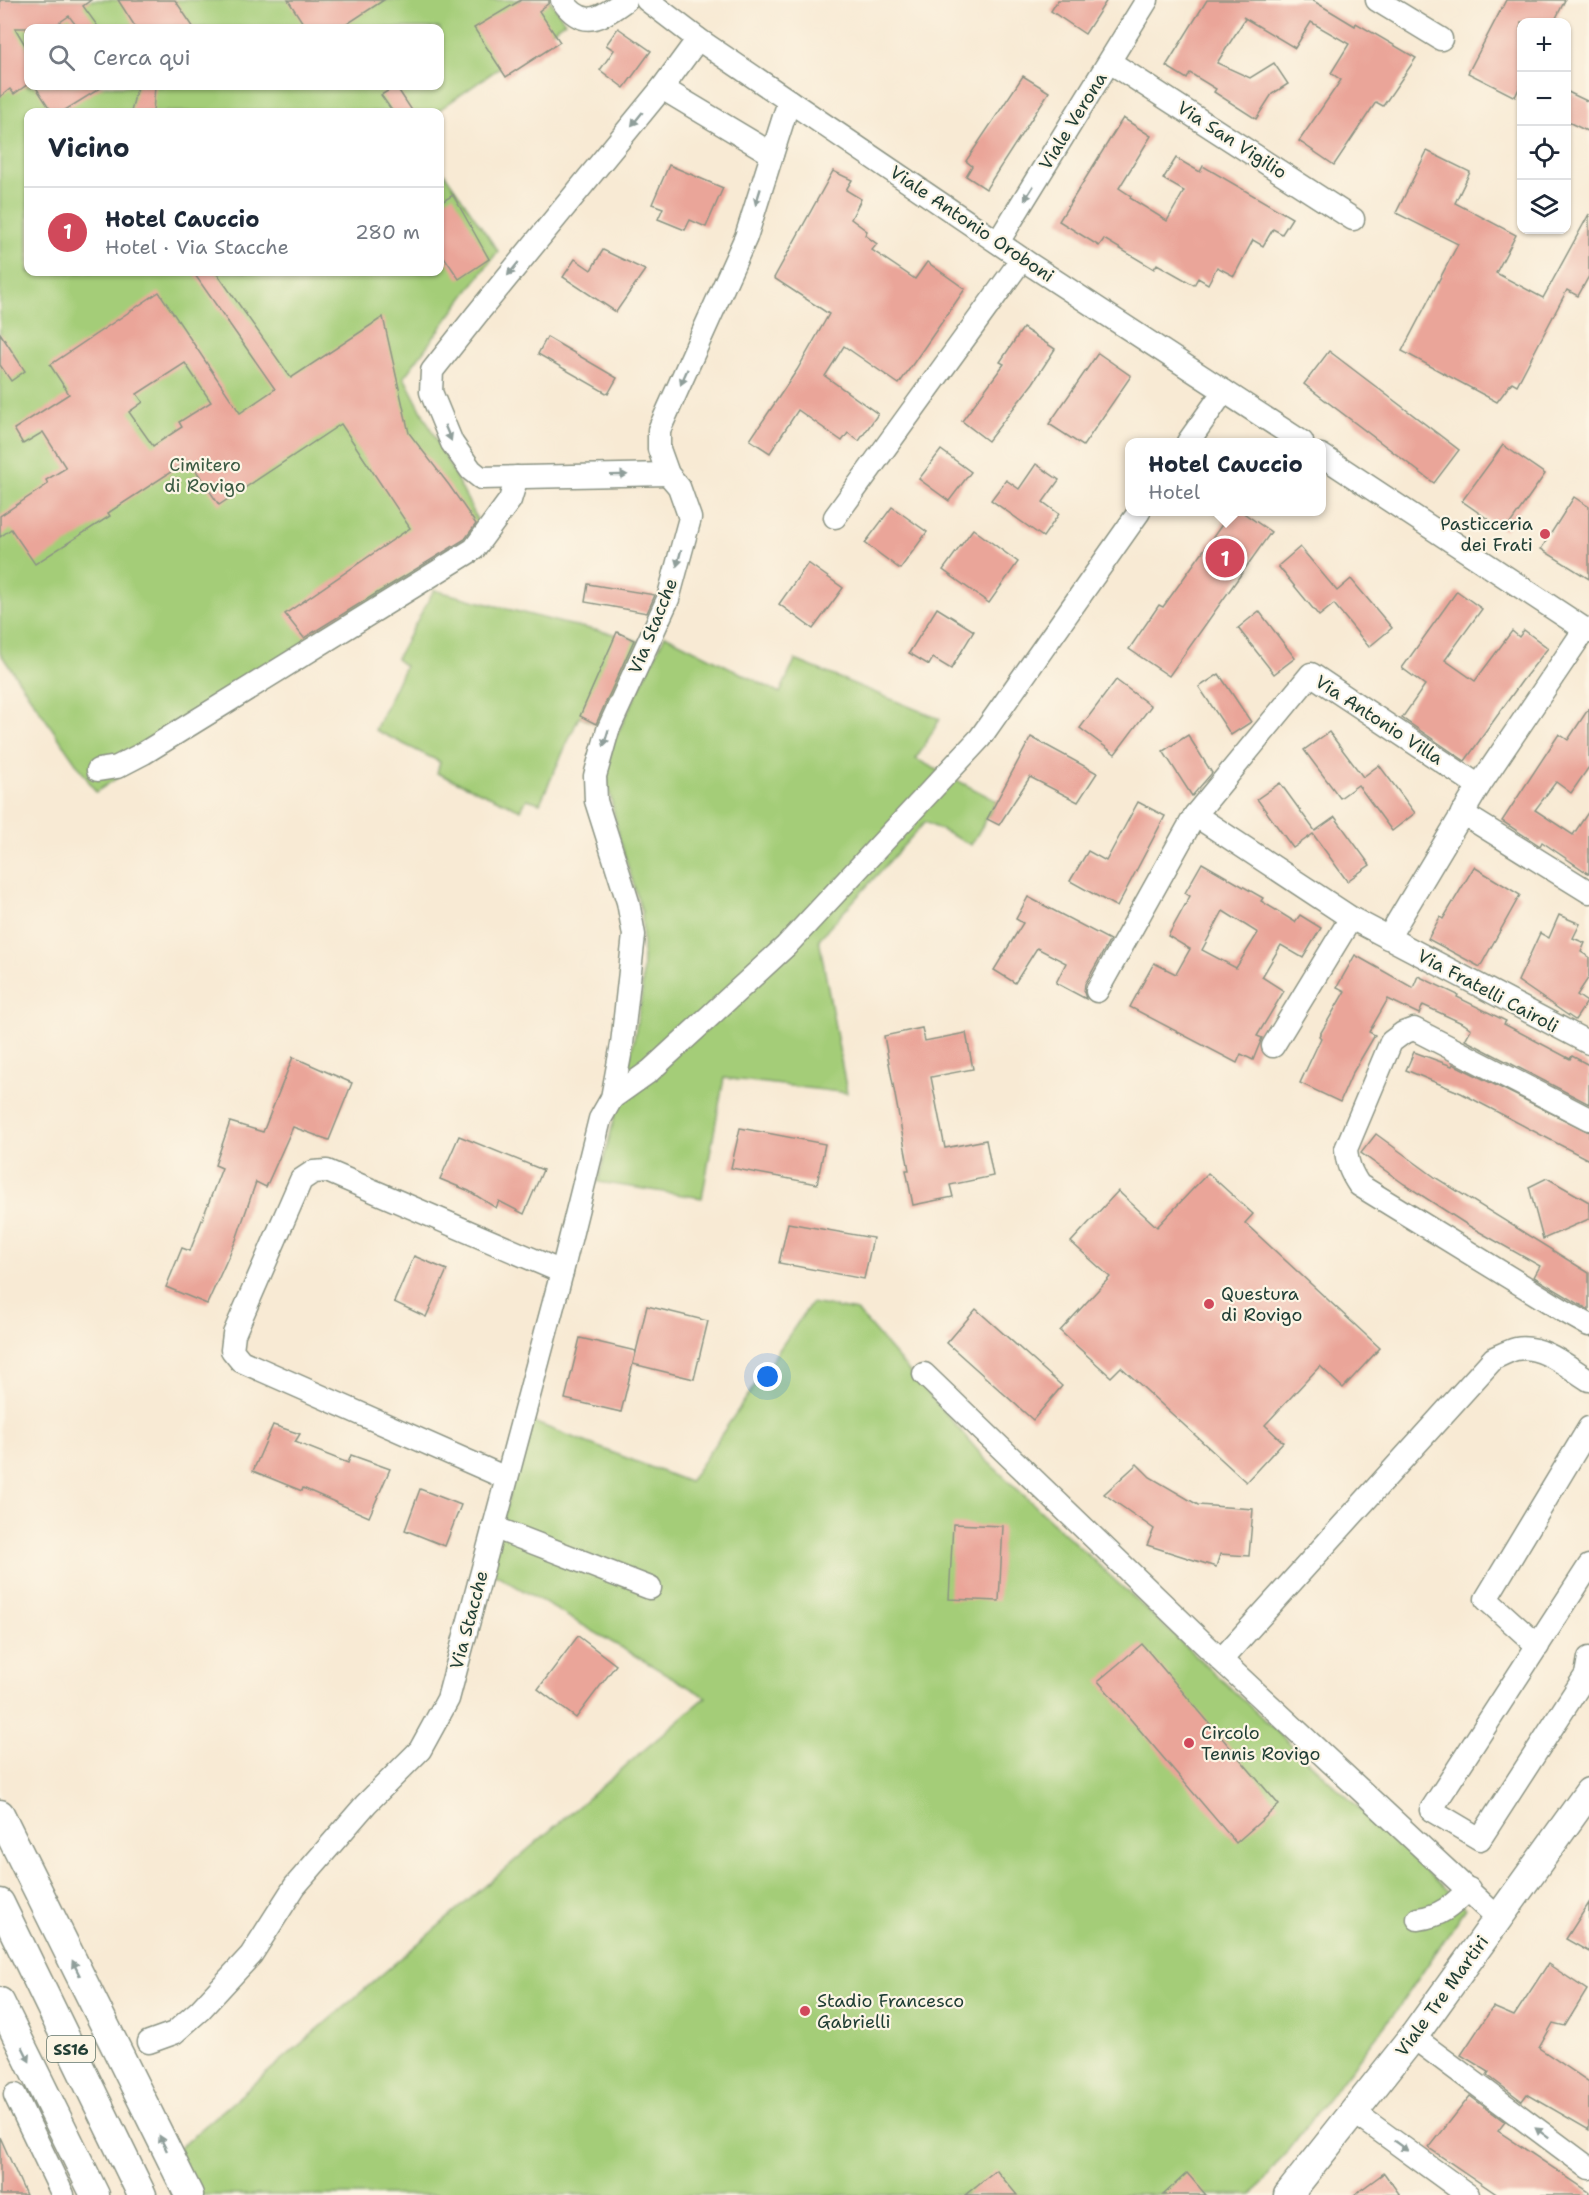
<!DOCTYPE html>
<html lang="it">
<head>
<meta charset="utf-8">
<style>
  body { margin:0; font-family:"Shantell Sans",sans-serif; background:#f2f2f3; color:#1f2937 }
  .controls { position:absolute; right:18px; top:18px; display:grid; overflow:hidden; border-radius:12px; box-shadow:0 2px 4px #0004 }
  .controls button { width:54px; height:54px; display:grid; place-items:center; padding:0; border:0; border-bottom:2px solid #e0e1e3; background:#fff; color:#1f2937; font:30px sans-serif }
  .you { position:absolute; left:768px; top:1377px; width:21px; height:21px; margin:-15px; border:4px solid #fff; border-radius:50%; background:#1a73e8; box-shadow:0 0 0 9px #1a73e833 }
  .badge { display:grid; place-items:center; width:39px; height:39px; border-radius:50%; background:#d1495b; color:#fff; font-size:20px; font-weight:700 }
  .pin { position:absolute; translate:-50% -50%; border:3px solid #fff; box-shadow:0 2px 6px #0006 }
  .popup { position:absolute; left:1125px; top:438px; width:201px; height:78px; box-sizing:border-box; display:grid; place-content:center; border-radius:12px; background:#fff; filter:drop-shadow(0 2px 4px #0005); font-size:20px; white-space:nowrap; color:#747a83 }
  .popup b { font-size:22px; color:#1f2937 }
  .popup::after { content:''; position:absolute; left:50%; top:100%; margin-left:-12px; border:12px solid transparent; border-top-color:#fff }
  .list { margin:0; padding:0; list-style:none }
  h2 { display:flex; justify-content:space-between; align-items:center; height:78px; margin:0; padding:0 24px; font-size:26px }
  h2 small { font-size:20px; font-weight:400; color:#747a83 }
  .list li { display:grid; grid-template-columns:39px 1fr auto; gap:18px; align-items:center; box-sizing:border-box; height:90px; padding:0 24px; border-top:2px solid #e0e1e3 }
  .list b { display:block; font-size:22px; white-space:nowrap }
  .list p { margin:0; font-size:20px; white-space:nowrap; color:#747a83 }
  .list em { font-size:20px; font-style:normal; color:#747a83 }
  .icon { flex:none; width:33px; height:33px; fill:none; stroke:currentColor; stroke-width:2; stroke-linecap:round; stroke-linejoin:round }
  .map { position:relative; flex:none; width:1589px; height:2195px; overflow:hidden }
  .search { position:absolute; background:#fff; box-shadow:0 2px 4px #0004; left:24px; top:24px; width:420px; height:66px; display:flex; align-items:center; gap:15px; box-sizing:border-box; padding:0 21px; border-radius:12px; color:#747a83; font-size:22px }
  .panel { position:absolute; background:#fff; box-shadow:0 2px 4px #0004; left:24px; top:108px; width:420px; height:168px; border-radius:12px }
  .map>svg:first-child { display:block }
</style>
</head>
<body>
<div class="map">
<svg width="1589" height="2195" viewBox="0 0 1589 2195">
  <rect width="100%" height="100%" fill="#fcf5e5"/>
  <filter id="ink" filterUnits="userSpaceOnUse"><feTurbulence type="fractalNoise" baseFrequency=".0167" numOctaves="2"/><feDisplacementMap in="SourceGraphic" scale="12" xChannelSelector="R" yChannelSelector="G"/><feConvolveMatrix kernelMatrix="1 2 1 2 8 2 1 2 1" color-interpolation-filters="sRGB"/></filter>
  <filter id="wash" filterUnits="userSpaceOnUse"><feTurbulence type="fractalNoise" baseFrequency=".008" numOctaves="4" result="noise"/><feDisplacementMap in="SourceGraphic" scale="24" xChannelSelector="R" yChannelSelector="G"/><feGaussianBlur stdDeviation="1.35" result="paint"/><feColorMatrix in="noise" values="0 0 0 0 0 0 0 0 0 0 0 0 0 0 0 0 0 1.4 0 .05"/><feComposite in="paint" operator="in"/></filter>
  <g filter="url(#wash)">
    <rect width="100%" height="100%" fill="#f8ead4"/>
    <!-- green -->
    <g fill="#a4cd78" stroke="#628556" stroke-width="1.5" fill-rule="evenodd">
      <path d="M 0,0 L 550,0 L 565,22 L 436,112 L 28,112 L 28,272 L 440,272 L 440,167 L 498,251 L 404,377 L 485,534 L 96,792 L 0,653 ZM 28,28 L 440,28 L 440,86 L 28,86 Z"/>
      <polygon points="434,590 562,623 628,637 642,643 604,727 579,717 540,803 527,799 521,810 437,773 440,762 375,730 405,666 396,659"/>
      <polygon points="665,635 780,693 795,660 940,719 916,759 997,801 971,845 925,822 819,939 847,1093 724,1078 702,1198 598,1182 633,1045 642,994 643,957 642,912 619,837 607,780 612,745"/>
      <polygon points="811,1303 857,1311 985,1459 1466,1908 1397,2010 1253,2195 181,2195 164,2161 706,1697 490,1571 528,1420 689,1482"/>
    </g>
    <g id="blocks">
      <!-- building -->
      <g fill="#eaa599" fill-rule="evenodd">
        <polygon points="0,0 91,0 83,6 99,28 78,28 69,16 51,28 15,28 28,50 28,84 14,94 10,89 0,97"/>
        <polygon points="118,0 175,0 194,28 136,28"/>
        <polygon points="288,0 384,0 341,28 306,28"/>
        <polygon points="521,0 549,0 549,3 539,11 560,42 506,77 474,28"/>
        <polygon points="1058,0 1107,0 1085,34 1051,11"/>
        <polygon points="1207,0 1312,0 1355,26 1356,23 1416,58 1383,106 1376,102 1334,165 1299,141 1341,80 1331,73 1349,44 1311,22 1295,48 1243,17 1245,19 1217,63 1250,78 1274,63 1288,84 1272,94 1256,119 1214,92 1216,89 1190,73 1187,79 1166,66"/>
        <polygon points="1506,0 1565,0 1554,22 1521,22 1521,84 1515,97 1468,73"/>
        <polygon points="618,28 651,51 624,88 600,70 614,50 606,45"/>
        <polygon points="1023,76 1049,92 986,189 966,176 972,166 966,161"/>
        <polygon points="35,86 104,86 62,112 52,112"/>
        <polygon points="137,86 155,86 153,112 131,112"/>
        <polygon points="396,86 413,112 393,112 381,95"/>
        <polygon points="1566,91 1589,102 1589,132 1566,121"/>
        <polygon points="1123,118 1151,136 1119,188 1131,196 1130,198 1167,221 1184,191 1163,179 1176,158 1200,172 1203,166 1292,218 1282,234 1273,229 1263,246 1253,240 1234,276 1217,267 1208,284 1198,278 1194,285 1157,264 1154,269 1104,239 1099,246 1059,221"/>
        <polygon points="1427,151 1470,172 1455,203 1516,235 1496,273 1543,298 1589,214 1589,276 1578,296 1567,290 1517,385 1512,382 1497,402 1402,351 1458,244 1396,213"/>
        <polygon points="669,165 723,188 706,227 690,220 685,230 658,219 663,208 652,204"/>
        <polygon points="833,171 852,180 846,190 861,199 851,219 867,231 865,235 877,244 872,250 915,279 927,262 965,289 899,384 844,346 825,376 878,414 859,441 848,433 842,441 798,410 770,453 750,440 797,370 829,314 774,278"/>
        <polygon points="453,195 489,259 459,279 440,251 440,203"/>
        <polygon points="603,250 645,270 616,312 563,277 575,259 591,270"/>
        <path d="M 193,272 L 216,272 L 291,378 L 383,317 L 409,433 L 449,485 L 476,524 L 465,539 L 304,638 L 285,614 L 410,528 L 341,424 L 219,505 L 189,460 L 108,513 L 110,516 L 35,564 L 11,529 L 0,537 L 0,516 L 48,484 L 46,480 L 66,468 L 43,432 L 23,444 L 14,429 L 69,394 L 50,365 L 159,292 L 240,413 L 275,389 ZM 185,363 L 211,402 L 179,422 L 182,427 L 153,446 L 129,412 L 143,402 L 137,394 Z"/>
        <polygon points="1023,328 1055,349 1033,383 988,441 962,421 1004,364 1000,362"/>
        <polygon points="0,333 25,371 11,381 0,365"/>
        <polygon points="547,337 617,378 608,394 538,354"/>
        <polygon points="1329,351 1459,450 1434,483 1304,384"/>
        <polygon points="1098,353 1131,376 1083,446 1049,424"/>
        <polygon points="1503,445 1545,474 1505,531 1462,501"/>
        <polygon points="941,450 971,472 949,501 919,479"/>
        <polygon points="1036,464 1059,480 1043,502 1059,514 1043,537 991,500 1006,480 1019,489"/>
        <polygon points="1574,497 1589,507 1589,579 1541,549"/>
        <polygon points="892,507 927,532 900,569 865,543"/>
        <polygon points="1231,512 1242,512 1271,532 1169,676 1129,649 1159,605 1163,607"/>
        <polygon points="973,529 1018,562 989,603 943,570"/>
        <polygon points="1300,547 1337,591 1351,579 1392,628 1369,647 1334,604 1319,616 1278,566"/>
        <polygon points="808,563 843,588 813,629 779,604"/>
        <polygon points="588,584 655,595 647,613 585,602"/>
        <polygon points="1457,591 1482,609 1445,660 1475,681 1512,631 1519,637 1524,630 1548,648 1522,681 1465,761 1402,718 1425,685 1402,668"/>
        <polygon points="937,608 974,631 951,669 933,658 929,665 909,653"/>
        <polygon points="1259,611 1295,658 1274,674 1238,628"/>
        <polygon points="617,632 634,640 596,724 580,716"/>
        <polygon points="1219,674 1251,722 1231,735 1199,687"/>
        <polygon points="1116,680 1151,706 1115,754 1080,728"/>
        <polygon points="1589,708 1589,767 1571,793 1556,782 1535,810 1573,835 1589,811 1589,874 1542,842 1540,846 1502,821 1559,734 1568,740"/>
        <polygon points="1329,732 1363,777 1379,765 1415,813 1392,831 1358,785 1340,798 1304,750"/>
        <polygon points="1188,735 1212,773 1192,796 1163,751"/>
        <polygon points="1031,737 1097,773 1078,802 1030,777 999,825 987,819"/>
        <polygon points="1280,783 1315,831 1335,817 1370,865 1347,881 1313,834 1293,848 1257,799"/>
        <polygon points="1138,802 1165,816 1117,907 1070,881 1088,851 1106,861"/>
        <path d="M 1202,863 L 1263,898 L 1261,901 L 1295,922 L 1300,915 L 1321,928 L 1303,958 L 1281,945 L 1262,977 L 1284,991 L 1257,1036 L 1262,1038 L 1253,1060 L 1241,1054 L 1237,1063 L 1130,1007 L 1154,963 L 1176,974 L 1190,949 L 1168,936 L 1190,896 L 1185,893 ZM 1223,911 L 1258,933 L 1236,968 L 1202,950 Z"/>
        <polygon points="1474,867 1520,895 1480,967 1428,939 1440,917 1443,919"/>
        <polygon points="1028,897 1110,940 1085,984 1084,992 1086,999 1056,983 1066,963 1037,948 1015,983 994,970 1023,923 1016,919"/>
        <polygon points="1559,915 1580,924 1573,938 1585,943 1581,952 1589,957 1589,977 1577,995 1587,1002 1575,1020 1518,981 1540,933 1549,938"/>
        <polygon points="1355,955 1413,988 1418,976 1458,995 1457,997 1506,1021 1504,1024 1570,1059 1572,1056 1589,1065 1589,1104 1465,1040 1471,1029 1464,1024 1423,1005 1419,1014 1388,999 1369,1032 1375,1035 1352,1074 1340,1102 1300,1083 1321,1038 1319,1036 1345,991 1337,987"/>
        <polygon points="922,1028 925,1041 966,1033 973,1069 931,1077 945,1148 986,1140 993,1176 950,1185 953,1197 913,1205 906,1170 909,1170 884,1036"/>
        <polygon points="1414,1052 1452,1066 1453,1064 1589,1132 1589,1160 1461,1093 1406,1070"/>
        <polygon points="293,1057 352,1083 329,1140 293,1127 266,1187 256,1182 236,1240 207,1304 166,1287 182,1248 190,1251 222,1168 215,1165 230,1122 263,1132"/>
        <polygon points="740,1128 825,1144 817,1184 731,1168"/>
        <polygon points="1376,1134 1436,1178 1589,1273 1589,1310 1534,1277 1540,1266 1469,1226 1404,1184 1361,1153"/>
        <polygon points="459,1136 543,1170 524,1214 499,1201 496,1208 469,1191 440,1179"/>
        <polygon points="1208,1173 1253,1214 1245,1223 1380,1348 1343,1388 1320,1366 1265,1425 1283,1442 1246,1482 1121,1367 1111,1377 1060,1331 1110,1277 1071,1242 1118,1191 1157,1227"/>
        <polygon points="1547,1178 1589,1202 1589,1219 1543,1239 1529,1187"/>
        <polygon points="788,1223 873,1238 864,1279 779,1263"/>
        <polygon points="414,1256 447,1270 426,1317 394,1302"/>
        <polygon points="647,1306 708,1321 694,1379 633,1364"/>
        <polygon points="976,1309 1062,1386 1033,1420 947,1343"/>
        <polygon points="580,1338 636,1351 621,1412 565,1399"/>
        <polygon points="273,1425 300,1434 295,1442 348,1463 351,1455 390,1469 369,1517 303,1488 302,1491 253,1471"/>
        <polygon points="1137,1464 1150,1477 1198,1505 1253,1509 1249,1556 1220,1554 1216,1567 1147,1545 1154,1529 1104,1494"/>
        <polygon points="420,1489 461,1505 445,1546 405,1530"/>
        <polygon points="953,1524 1003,1526 999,1601 949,1599"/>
        <polygon points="578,1636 616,1665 576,1718 538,1689"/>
        <polygon points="1142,1644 1279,1805 1236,1843 1098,1681"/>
        <polygon points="1589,1903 1589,1952 1566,1939"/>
        <polygon points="1548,1964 1587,1990 1565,2026 1553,2023 1539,2048 1589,2082 1589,2130 1527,2094 1522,2101 1487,2075 1489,2072 1461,2055 1493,2007 1514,2016"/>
        <polygon points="1470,2096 1505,2122 1498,2131 1589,2192 1589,2195 1498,2195 1429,2148"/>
        <polygon points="0,2137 26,2195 0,2195"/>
        <polygon points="996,2170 1017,2195 965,2195"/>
        <polygon points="1187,2173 1206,2195 1163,2195"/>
        <polygon points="1384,2173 1400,2195 1354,2195"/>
      </g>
    </g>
  </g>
  <g filter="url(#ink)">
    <use href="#blocks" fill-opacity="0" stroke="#8c9484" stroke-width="1.5"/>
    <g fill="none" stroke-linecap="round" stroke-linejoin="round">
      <!-- minor casing -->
      <g stroke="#8c9484" stroke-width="25">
        <g id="minor">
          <path d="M 562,0 C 583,31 601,18 626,0"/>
          <polyline points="647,0 698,39 1028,263 1302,442"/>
          <polyline points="1377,0 1441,39"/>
          <polyline points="1110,62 1353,219"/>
          <polyline points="662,88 772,154"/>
          <polyline points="998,242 1147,0"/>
          <polyline points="1188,442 1224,391"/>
          <polyline points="1321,455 1589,632"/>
          <polyline points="668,474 481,478 471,470 452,443 431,392 432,371 477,314 662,88 698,39"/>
          <polyline points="835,517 1022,259"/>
          <polyline points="98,770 117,767 144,753 474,549 510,500 517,477"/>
          <polyline points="1462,813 1589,892"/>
          <polyline points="1195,815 1311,674 1479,786"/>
          <polyline points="1388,938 1479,786 1585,629"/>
          <polyline points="1097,991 1195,815 1351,918 1589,1043"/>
          <polyline points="1273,1046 1351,918"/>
          <polyline points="612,1098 650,1071 786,946 980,738 1139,512"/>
          <path d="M 1589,1119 L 1414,1029 L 1403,1033 L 1391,1042 L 1346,1149 C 1347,1164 1351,1173 1359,1185 L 1564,1311 L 1589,1325"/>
          <polyline points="924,1374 1221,1660 1498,1918"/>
          <polyline points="506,1478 241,1361 232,1350 234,1334 301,1180 313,1172 327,1171 562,1272"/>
          <polyline points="493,1527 650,1588"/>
          <polyline points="1589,1566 1431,1810 1480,1839 1586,1675 1589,1658"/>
          <polyline points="1538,1646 1486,1599 1589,1428"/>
          <path d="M 1221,1660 L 1494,1358 C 1501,1355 1509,1351 1516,1349 C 1542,1344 1568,1367 1589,1380"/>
          <path d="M 1418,1919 C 1441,1916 1452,1906 1469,1889"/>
          <polyline points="1413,2037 1589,2168"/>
          <polyline points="149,2042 174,2033 200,2010 251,1955 295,1886 366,1804 420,1750 448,1699 562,1272 600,1119 612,1098 622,1044 634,935 628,902 596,801 595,776 608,730 668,599 690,518 679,487 668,474 659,449 659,430 746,237 789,101"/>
          <polyline points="15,2095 63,2195"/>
          <polyline points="1354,2112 1468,2195"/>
        </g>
      </g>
      <!-- major casing -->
      <g stroke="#8c9484" stroke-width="31">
        <g id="major">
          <polyline points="0,1814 189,2195"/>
          <polyline points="0,1903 142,2195"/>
          <polyline points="0,2002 95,2195"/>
          <polyline points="1288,2195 1413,2037 1589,1792"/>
        </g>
      </g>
      <!-- minor -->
      <use href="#minor" stroke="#fff" stroke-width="22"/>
      <!-- major -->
      <use href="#major" stroke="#fff" stroke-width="28"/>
    </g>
    <!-- one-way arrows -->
    <defs><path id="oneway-solid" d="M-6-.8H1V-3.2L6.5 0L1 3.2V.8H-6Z" transform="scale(1.5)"/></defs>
    <g fill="#8f9e9a">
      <use href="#oneway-solid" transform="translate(637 119) rotate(129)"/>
      <use href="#oneway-solid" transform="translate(1029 193) rotate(122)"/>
      <use href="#oneway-solid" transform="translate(758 197) rotate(107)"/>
      <use href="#oneway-solid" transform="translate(513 269) rotate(129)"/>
      <use href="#oneway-solid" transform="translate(684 377) rotate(114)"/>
      <use href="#oneway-solid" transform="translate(448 433) rotate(67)"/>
      <use href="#oneway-solid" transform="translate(619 475) rotate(-1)"/>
      <use href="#oneway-solid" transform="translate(679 558) rotate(105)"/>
      <use href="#oneway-solid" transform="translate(606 738) rotate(107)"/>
      <use href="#oneway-solid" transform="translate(76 1968) rotate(-116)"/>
      <use href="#oneway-solid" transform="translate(26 2054) rotate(64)"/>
      <use href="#oneway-solid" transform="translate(1542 2133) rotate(-143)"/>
      <use href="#oneway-solid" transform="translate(163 2143) rotate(-116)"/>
      <use href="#oneway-solid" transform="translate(1401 2146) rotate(36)"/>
    </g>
  </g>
  <!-- markers -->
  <g fill="#d1495b" stroke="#fcf5e5" stroke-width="2">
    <circle cx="1545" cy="534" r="6"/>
    <circle cx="1209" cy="1304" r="6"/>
    <circle cx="1189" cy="1743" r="6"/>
    <circle cx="805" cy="2011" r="6"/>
  </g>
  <g text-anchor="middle" stroke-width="4.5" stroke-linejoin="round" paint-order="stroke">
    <!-- shield labels -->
    <rect fill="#fcf5e5" stroke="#617469" stroke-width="1.5" x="47" y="2036" width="48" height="26" rx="4.5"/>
    <g font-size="16" font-weight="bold" fill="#1f3d34">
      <text x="71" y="2055">SS16</text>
    </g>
    <!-- street labels -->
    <g font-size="18" fill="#1f3d34" stroke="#fcf5e5">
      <text transform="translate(1073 121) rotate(-58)" y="6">Viale Verona</text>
      <text transform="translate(1232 140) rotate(33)" y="6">Via San Vigilio</text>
      <text transform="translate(972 224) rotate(34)" y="6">Viale Antonio Oroboni</text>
      <text transform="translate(653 626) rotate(-68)" y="6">Via Stacche</text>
      <text transform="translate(1379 720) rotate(33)" y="6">Via Antonio Villa</text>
      <text transform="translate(1488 991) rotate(28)" y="6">Via Fratelli Cairoli</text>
      <text transform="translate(469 1620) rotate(-75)" y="6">Via Stacche</text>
      <text transform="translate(1442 1996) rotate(-54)" y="6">Viale Tre Martiri</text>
    </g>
    <!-- park labels -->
    <g font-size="18" fill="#3a5a42" stroke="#fcf5e5">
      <text x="205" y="471">Cimitero<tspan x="205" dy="21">di Rovigo</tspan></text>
    </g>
    <!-- poi labels -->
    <g font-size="18" fill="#1f3d34" stroke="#fcf5e5" text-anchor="start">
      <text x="1533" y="530" text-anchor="end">Pasticceria<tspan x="1533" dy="21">dei Frati</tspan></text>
      <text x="1221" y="1300">Questura<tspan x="1221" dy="21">di Rovigo</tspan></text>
      <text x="1201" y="1739">Circolo<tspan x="1201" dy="21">Tennis Rovigo</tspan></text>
      <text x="817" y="2007">Stadio Francesco<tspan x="817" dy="21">Gabrielli</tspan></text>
    </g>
  </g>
</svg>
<div class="controls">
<button>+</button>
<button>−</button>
<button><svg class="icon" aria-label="locate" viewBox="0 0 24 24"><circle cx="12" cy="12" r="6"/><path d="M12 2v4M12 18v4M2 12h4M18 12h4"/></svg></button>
<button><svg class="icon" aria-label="layers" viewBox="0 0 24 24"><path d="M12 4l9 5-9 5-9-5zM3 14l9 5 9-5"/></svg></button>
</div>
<div class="you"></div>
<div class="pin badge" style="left:1225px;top:558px">1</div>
<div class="popup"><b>Hotel Cauccio</b>Hotel</div>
<div class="search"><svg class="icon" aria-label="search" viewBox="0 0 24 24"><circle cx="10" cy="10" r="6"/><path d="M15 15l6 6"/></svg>Cerca qui</div>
<section class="panel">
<h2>Vicino<small></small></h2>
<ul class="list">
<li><span class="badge">1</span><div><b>Hotel Cauccio</b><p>Hotel · Via Stacche</p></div><em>280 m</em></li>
</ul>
</section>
</div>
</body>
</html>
